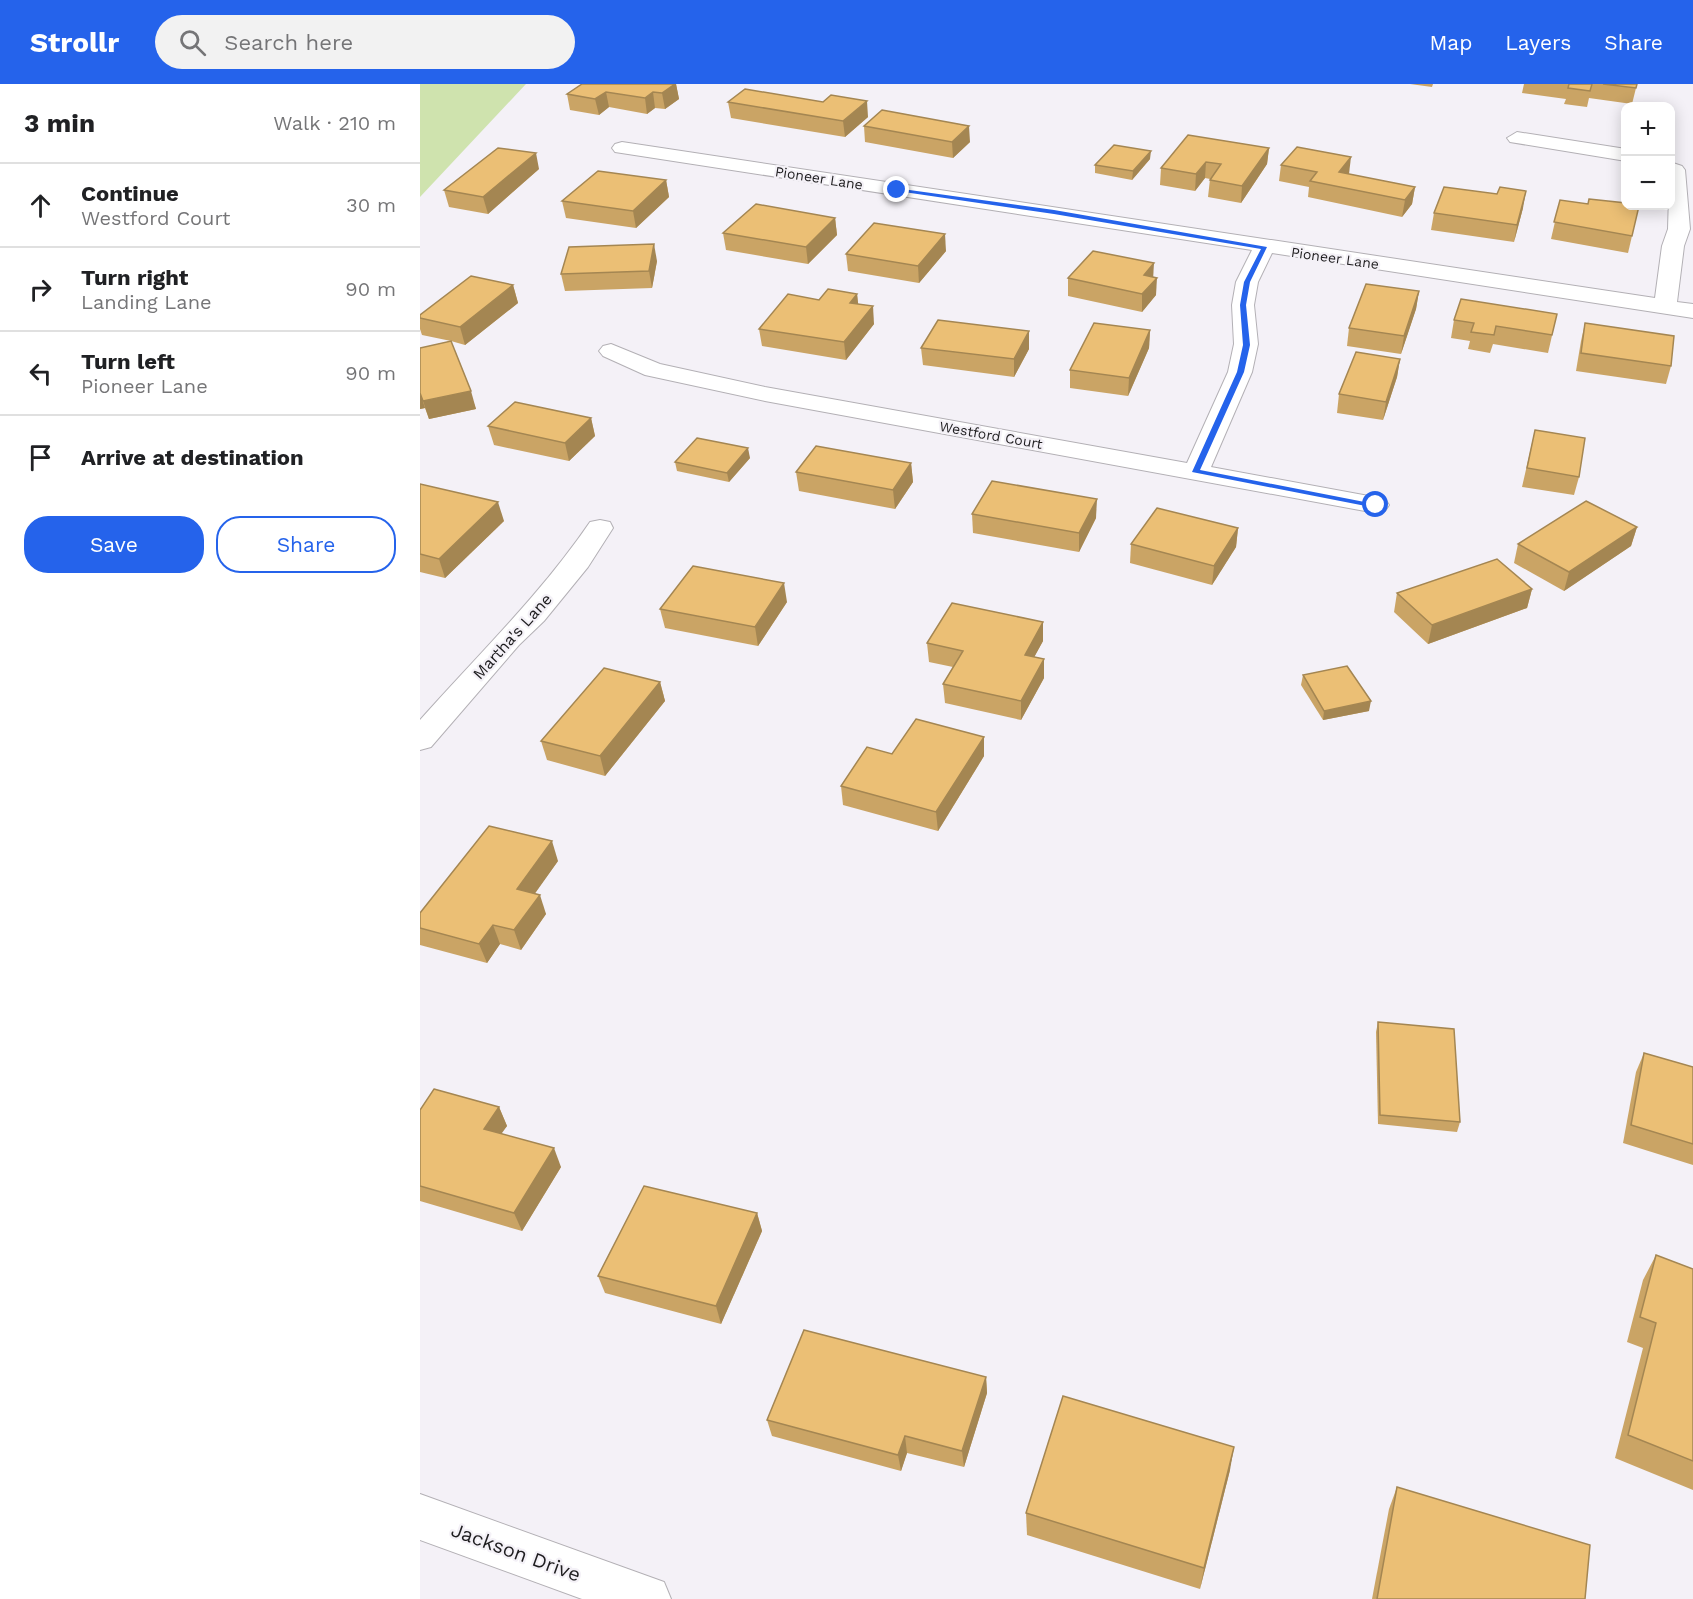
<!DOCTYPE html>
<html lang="en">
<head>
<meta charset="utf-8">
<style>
  body { margin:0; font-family:"Work Sans",sans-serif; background:#f2f2f2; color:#202124 }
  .controls { position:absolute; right:18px; top:18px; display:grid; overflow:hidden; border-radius:12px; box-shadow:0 3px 15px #0003 }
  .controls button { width:54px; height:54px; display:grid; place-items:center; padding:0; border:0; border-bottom:2px solid #e0e0e0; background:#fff; color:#202124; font:30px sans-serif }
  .stop { position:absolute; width:18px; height:18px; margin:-14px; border:4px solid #2563eb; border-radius:50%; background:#fff }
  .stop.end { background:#2563eb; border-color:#fff; box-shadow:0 2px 6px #0008 }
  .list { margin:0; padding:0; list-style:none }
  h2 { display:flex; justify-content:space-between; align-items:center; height:78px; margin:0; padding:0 24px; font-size:26px }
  h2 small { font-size:20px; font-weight:400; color:#757577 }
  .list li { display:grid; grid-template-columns:39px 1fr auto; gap:18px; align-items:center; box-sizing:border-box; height:84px; padding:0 24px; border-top:2px solid #e0e0e0 }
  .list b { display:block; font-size:22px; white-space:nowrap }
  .list p { margin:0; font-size:20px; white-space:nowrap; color:#757577 }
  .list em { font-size:20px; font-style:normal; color:#757577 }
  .actions { display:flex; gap:12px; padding:18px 24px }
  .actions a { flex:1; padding:14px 0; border:2px solid #2563eb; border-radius:24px; text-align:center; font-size:21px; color:#2563eb }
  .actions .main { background:#2563eb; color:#fff }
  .icon { flex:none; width:33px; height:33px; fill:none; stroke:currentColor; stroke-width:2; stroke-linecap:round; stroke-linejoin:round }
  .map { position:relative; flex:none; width:1273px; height:1515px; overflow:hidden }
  header { display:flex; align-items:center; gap:36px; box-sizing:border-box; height:84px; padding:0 30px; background:#2563eb; color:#fff }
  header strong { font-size:28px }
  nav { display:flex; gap:33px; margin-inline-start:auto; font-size:21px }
  .search { width:420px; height:54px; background:#f2f2f2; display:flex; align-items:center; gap:15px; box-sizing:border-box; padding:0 21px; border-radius:33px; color:#757577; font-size:22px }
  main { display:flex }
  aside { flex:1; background:#fff }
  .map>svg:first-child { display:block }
</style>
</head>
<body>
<header>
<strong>Strollr</strong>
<div class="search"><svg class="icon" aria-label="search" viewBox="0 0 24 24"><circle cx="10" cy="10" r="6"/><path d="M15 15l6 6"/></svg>Search here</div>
<nav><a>Map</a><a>Layers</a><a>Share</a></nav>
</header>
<main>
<aside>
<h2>3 min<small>Walk · 210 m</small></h2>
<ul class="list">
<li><svg class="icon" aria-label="ahead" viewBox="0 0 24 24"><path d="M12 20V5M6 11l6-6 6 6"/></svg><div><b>Continue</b><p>Westford Court</p></div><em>30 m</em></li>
<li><svg class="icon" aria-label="right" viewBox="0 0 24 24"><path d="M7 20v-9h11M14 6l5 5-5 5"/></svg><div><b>Turn right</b><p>Landing Lane</p></div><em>90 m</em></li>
<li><svg class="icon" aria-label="left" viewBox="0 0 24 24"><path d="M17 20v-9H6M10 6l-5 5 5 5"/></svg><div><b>Turn left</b><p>Pioneer Lane</p></div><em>90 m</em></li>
<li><svg class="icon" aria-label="arrive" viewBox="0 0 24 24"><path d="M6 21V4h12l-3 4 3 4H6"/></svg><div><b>Arrive at destination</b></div></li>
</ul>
<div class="actions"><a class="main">Save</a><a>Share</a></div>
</aside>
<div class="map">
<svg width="1273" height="1515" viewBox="0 0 1273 1515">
  <rect width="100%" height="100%" fill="#f4f1f7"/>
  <!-- green -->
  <polygon fill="#cfe3ae" points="0,0 106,0 0,113"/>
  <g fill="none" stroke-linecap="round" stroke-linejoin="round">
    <!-- minor casing -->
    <g stroke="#b3b0b5" stroke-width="2">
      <g id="minor">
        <polygon points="1097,48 1206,65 1206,77 1090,58 1087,54"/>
        <polygon points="202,58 1235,214 1242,162 1248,145 1250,78 1262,82 1265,86 1270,145 1264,162 1257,218 1273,220 1273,234 852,169 838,198 834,221 838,260 832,288 791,383 965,415 969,421 965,427 956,429 345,317 225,291 183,272 179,267 183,262 191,260 240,280 345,303 767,379 808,288 814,260 812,221 816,198 832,166 195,68 192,64 195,60"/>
        <path d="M 180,436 L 190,438 L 193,444 L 168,483 L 124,537 L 99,561 L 11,663 L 0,666 L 0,636 C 58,571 121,510 170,438 Z"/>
        <polygon points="0,1410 244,1498 251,1515 162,1515 0,1456"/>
      </g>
    </g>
    <!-- minor -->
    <use href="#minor" fill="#fff" fill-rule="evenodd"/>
  </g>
  <!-- wall -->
  <g fill="#caa465">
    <polygon points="162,0 256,0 259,15 245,25 235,24 227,30 189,23 179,31 150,26 147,10"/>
    <polygon points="990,0 1013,0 1012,3"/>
    <polygon points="1104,0 1217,0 1212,20 1169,14 1167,23 1144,20 1146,15 1102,9"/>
    <polygon points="308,18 448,33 425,53 311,34"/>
    <polygon points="444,42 550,58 533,74 445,58"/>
    <polygon points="849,64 847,80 821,119 788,113 790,95 785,94 775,107 740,101 741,84"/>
    <polygon points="730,75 712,96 675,89 675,81"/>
    <polygon points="861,81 929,90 995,103 992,120 982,133 888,113 889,103 859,97"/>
    <polygon points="119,85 68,130 29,123 24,106"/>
    <polygon points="246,96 249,113 216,144 146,134 142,117"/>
    <polygon points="1140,116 1212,152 1208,169 1131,155"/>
    <polygon points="1103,124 1094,158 1011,146 1014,129"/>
    <polygon points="415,134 417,151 388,180 306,166 303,149"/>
    <polygon points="526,167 499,199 428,187 426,170"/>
    <polygon points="237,177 232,204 145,207 141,190"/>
    <polygon points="733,193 736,211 722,228 648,212 648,194"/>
    <polygon points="93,201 98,219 45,261 31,257 56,325 9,335 5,324 0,325 0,264 31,257 2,251 0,245 0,231"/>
    <polygon points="999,207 996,225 981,270 927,262 929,244"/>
    <polygon points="437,210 438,220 454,240 426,276 342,262 339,245 399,216"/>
    <polygon points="1137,230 1128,269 1073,260 1070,269 1048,265 1050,257 1031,254 1034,236"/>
    <polygon points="1165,239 1251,282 1246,300 1156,287 1161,257"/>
    <polygon points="730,246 729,264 708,312 650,304 650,286"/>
    <polygon points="501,264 609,265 594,293 503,281"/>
    <polygon points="980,275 977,293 963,336 917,329 919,310"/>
    <polygon points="171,334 175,352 149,377 74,361 68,342"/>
    <polygon points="1115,346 1159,393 1154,411 1102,403"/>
    <polygon points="330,374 309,398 257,387 255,378"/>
    <polygon points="491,379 493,398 475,425 379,407 376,388"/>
    <polygon points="0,400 84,437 25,494 0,488"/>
    <polygon points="552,430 676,434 659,468 553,449"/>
    <polygon points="1217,443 1211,462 1144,507 1094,479 1098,460"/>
    <polygon points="818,444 816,463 792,501 710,479 711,460"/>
    <polygon points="1112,505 1107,524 1008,560 974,528 977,509"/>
    <polygon points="367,518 338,562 245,544 240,525"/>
    <polygon points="623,538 623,557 614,573 624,594 601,636 525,619 523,600 533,583 509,578 507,559"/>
    <polygon points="883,591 949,627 903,636 881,601"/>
    <polygon points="240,598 245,617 185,692 127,676 121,657"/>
    <polygon points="472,670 564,672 518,747 423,721 421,702"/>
    <polygon points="138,777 114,810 126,830 101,866 80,860 67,879 0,861 0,829"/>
    <polygon points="958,938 1040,1038 1037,1048 958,1040 956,948"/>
    <polygon points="1224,969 1273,983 1273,1081 1203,1059 1216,988"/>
    <polygon points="79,1023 87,1042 81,1049 141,1083 102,1147 0,1117 0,1026"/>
    <polygon points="337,1129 342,1147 301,1240 185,1209 178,1192"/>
    <polygon points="1236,1171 1273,1185 1273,1406 1195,1374 1223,1264 1207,1258 1223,1196"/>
    <polygon points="566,1293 567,1309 544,1383 487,1369 481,1387 352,1352 347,1336"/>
    <polygon points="810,1386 780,1505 607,1451 606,1429"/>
    <polygon points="977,1403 1165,1515 952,1515 969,1425"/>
  </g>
  <!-- shaded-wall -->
  <g fill="#a48652">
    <polygon points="255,0 256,0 259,15 245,25 242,9"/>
    <polygon points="186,8 189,23 179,31 175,15"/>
    <polygon points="233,8 235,24 227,30 225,14"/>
    <polygon points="447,17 448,33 425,53 423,37"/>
    <polygon points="549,42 550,58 533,74 532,58"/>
    <polygon points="849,64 847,80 821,119 822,102"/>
    <polygon points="731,67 730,75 712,96 713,87"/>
    <polygon points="116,69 119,85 68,130 63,113"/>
    <polygon points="931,73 929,90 919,88"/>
    <polygon points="786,78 785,94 775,107 776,90"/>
    <polygon points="246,96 249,113 216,144 213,127"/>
    <polygon points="995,103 992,120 982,133 985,116"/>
    <polygon points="1106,107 1103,124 1094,158 1097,141"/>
    <polygon points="415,134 417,151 388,180 386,163"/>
    <polygon points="525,150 526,167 499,199 498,182"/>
    <polygon points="234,160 237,177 232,204 229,187"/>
    <polygon points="734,179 733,196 724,191"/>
    <polygon points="737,194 736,211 722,228 722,210"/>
    <polygon points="93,201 98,219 45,261 40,243"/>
    <polygon points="999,207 996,225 981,270 984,252"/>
    <polygon points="437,210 439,227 430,219"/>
    <polygon points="453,222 454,240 426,276 424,258"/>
    <polygon points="730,246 729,264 708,312 709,294"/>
    <polygon points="609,247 609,265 594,293 594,275"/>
    <polygon points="980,275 977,293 963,336 966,318"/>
    <polygon points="51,307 56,325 9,335 3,317"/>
    <polygon points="0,309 5,324 0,325"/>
    <polygon points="171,334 175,352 149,377 145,359"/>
    <polygon points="328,364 330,374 309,398 307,389"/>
    <polygon points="491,379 493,398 475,425 473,406"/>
    <polygon points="677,415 676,434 659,468 659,449"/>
    <polygon points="78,418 84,437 25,494 19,475"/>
    <polygon points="1217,443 1211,462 1144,507 1149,488"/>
    <polygon points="818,444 816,463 792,501 794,482"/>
    <polygon points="364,499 367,518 338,562 335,543"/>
    <polygon points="1112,505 1107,524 1008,560 1012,541"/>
    <polygon points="623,538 623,557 605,590 605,571"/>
    <polygon points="624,575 624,594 601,636 601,617"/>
    <polygon points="240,598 245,617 185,692 180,672"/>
    <polygon points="951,617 949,627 903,636 904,627"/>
    <polygon points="564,653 564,672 518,747 516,728"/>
    <polygon points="132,757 138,777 104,825 97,805"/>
    <polygon points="120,811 126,830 101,866 94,846"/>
    <polygon points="73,841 80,860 67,879 59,860"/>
    <polygon points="79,1023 87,1042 72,1063 64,1045"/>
    <polygon points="134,1064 141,1083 102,1147 94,1129"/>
    <polygon points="337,1129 342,1147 301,1240 296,1222"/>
    <polygon points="566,1293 567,1309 544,1383 542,1367"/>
    <polygon points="485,1352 487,1369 481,1387 478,1371"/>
    <polygon points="814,1363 810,1386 780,1505 784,1484"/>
  </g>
  <!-- building -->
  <g fill="#ebbf75" stroke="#a48652" stroke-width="1.5">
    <polygon points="162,0 255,0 242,9 233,8 225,14 186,8 175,15 147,10"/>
    <polygon points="1149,0 1172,0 1170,7 1148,4"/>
    <polygon points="1183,0 1217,0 1216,4"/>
    <polygon points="325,5 403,18 411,11 447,17 423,37 308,18"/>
    <polygon points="462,26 549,42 532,58 444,42"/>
    <polygon points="768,51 849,64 822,102 790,96 801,80 786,78 776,90 741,84"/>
    <polygon points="694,61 731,67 713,87 675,81"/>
    <polygon points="877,63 931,73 919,88 995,103 985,116 890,97 897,88 861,81"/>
    <polygon points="78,64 116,69 63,113 24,106"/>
    <polygon points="178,87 246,96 213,127 142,117"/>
    <polygon points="1024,103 1077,110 1080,103 1106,107 1097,141 1014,129"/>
    <polygon points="1169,115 1206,119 1206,122 1219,122 1212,152 1134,138 1140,116 1168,120"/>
    <polygon points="336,120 415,134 386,163 303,149"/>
    <polygon points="454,139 525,150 498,182 426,170"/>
    <polygon points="234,160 229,187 141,190 149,163"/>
    <polygon points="673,167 734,179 724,191 737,194 722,210 648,194"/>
    <polygon points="51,192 93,201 40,243 0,234 0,231"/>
    <polygon points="946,200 999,207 984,252 929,244"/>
    <polygon points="408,205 437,210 430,219 453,222 424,258 339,245 368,210 399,216"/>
    <polygon points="1041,215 1137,230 1132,251 1076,242 1074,251 1051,248 1054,239 1034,236"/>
    <polygon points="518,236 609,247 594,275 501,264"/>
    <polygon points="674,239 730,246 709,294 650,286"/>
    <polygon points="1165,239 1254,252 1251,282 1161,269"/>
    <polygon points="31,257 51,307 3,317 0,309 0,264"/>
    <polygon points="936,268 980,275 966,318 919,310"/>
    <polygon points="95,318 171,334 145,359 68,342"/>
    <polygon points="1115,346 1165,354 1159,393 1107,384"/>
    <polygon points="277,354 328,364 307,389 255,378"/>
    <polygon points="396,362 491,379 473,406 376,388"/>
    <polygon points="572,397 677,415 659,449 552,430"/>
    <polygon points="0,400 78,418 19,475 0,470"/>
    <polygon points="1166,417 1217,443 1149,488 1098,460"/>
    <polygon points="737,424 818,444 794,482 711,460"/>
    <polygon points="1077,475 1112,505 1012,541 977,509"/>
    <polygon points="273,482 364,499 335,543 240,525"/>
    <polygon points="532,519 623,538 605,571 624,575 601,617 523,600 543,567 507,559"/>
    <polygon points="927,582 951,617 904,627 883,591"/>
    <polygon points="184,584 240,598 180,672 121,657"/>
    <polygon points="496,635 564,653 516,728 421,702 447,663 472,670"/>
    <polygon points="69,742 132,757 97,805 120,811 94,846 73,841 59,860 0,844 0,829"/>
    <polygon points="958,938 1034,945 1040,1038 960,1031"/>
    <polygon points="1224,969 1273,983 1273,1060 1211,1041"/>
    <polygon points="14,1005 79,1023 64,1045 134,1064 94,1129 0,1102 0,1026"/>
    <polygon points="224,1102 337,1129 296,1222 178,1192"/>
    <polygon points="1236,1171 1273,1185 1273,1377 1208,1351 1236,1239 1220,1233"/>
    <polygon points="384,1246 566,1293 542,1367 485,1352 478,1371 347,1336"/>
    <polygon points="643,1312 814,1363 784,1484 606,1429"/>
    <polygon points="977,1403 1170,1461 1165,1515 957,1515"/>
  </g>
  <!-- route -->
  <polygon fill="#2563eb" points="475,104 634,126 847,163 830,198 826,221 830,261 824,288 780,386 960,421 956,424 772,388 817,288 823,261 820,221 824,198 841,165 634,130 477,107"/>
  <g text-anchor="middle" stroke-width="4.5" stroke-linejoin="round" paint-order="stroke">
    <!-- far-street labels -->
    <g font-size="14" fill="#1e1d1f" stroke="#f4f1f7">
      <text transform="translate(399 94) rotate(9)" y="5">Pioneer Lane</text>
      <text transform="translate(915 174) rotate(8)" y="5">Pioneer Lane</text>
      <text transform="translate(571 351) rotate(10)" y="5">Westford Court</text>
    </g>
    <!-- street labels -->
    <g font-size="16" fill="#1e1d1f" stroke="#f4f1f7">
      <text transform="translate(92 552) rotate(-48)" y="6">Martha's Lane</text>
    </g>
    <!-- near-street labels -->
    <g font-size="20" fill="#1e1d1f" stroke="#f4f1f7">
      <text transform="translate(96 1468) rotate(20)" y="7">Jackson Drive</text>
    </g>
  </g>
</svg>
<div class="controls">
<button>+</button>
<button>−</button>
</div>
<div class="stop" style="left:956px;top:421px"></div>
<div class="stop end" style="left:477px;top:106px"></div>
</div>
</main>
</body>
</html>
